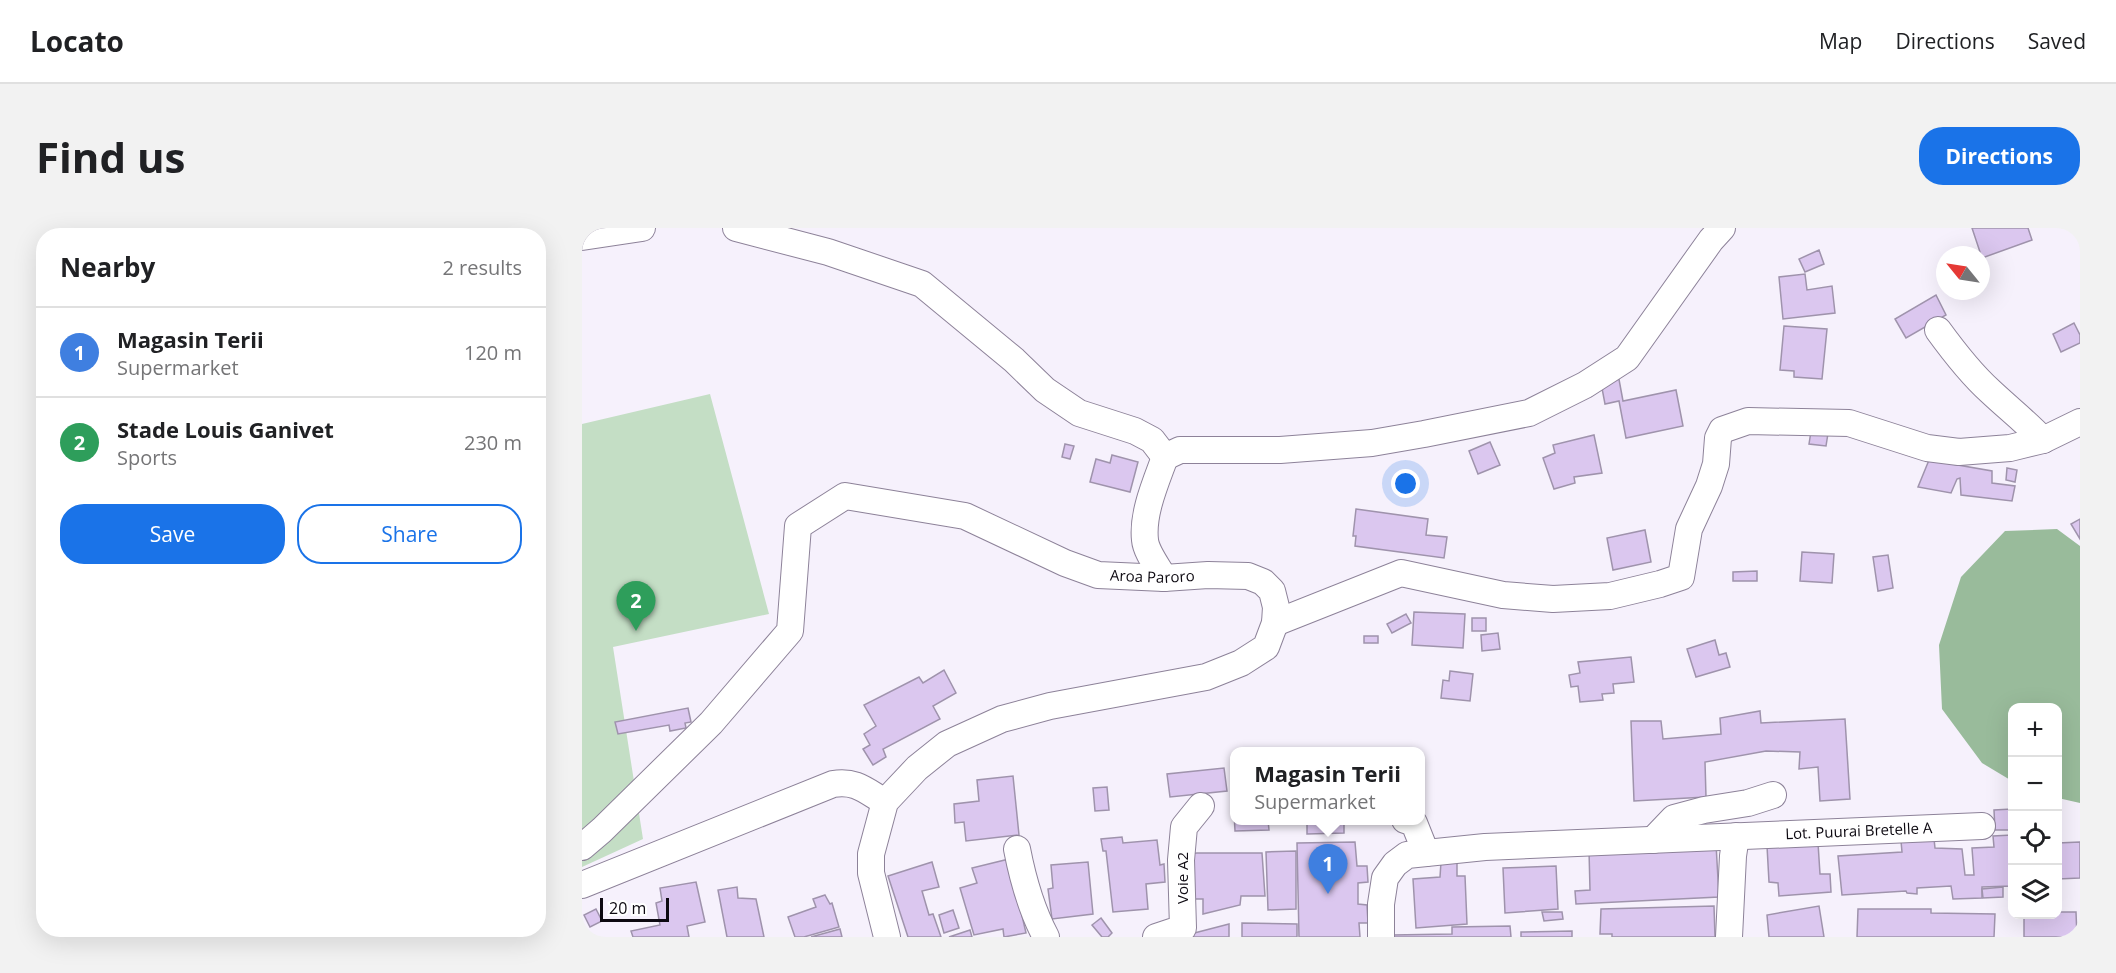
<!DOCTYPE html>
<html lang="en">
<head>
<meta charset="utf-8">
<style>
  body { margin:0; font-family:"Open Sans",sans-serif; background:#f2f2f2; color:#202124 }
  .controls { position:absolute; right:18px; bottom:18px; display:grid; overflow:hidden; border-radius:12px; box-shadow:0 6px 24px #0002 }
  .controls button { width:54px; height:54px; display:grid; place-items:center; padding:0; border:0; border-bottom:2px solid #e0e0e0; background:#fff; color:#202124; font:30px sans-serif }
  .compass { position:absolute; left:1354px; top:18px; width:54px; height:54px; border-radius:50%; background:#fff; box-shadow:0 6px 24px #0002; rotate:300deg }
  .scale { position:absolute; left:18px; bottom:15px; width:69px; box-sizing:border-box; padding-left:6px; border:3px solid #0d0911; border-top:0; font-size:16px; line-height:21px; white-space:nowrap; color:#0d0911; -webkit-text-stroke:4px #fff; paint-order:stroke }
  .you { position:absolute; left:824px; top:256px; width:21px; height:21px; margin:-15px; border:4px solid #fff; border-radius:50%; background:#1a73e8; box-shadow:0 0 0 9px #1a73e833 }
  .badge { display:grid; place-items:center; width:39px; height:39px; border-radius:50%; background:#1a73e8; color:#fff; font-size:20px; font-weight:700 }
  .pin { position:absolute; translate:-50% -50px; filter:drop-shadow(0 2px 3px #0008) }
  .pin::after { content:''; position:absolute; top:32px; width:21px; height:18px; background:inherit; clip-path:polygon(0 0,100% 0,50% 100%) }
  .popup { position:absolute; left:648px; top:519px; width:195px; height:78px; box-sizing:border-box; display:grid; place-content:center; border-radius:12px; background:#fff; filter:drop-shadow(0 2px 4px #0005); font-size:20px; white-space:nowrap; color:#757577 }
  .popup b { font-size:22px; color:#202124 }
  .popup::after { content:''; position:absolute; left:50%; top:100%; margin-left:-12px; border:12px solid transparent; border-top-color:#fff }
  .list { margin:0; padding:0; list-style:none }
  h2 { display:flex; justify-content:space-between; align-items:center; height:78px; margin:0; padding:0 24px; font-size:26px }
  h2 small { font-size:20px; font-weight:400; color:#757577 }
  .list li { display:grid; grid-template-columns:39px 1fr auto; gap:18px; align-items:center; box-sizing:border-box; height:90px; padding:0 24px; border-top:2px solid #e0e0e0 }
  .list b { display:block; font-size:22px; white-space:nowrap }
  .list p { margin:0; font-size:20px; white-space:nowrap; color:#757577 }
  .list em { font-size:20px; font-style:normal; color:#757577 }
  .actions { display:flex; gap:12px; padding:18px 24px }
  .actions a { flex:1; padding:14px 0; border:2px solid #1a73e8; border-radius:24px; text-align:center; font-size:21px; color:#1a73e8 }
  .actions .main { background:#1a73e8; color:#fff }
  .icon { flex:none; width:33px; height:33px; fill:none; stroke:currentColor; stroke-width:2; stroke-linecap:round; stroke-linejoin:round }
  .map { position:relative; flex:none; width:1498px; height:709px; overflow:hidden; border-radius:24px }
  header { display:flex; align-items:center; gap:36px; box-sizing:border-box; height:84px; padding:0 30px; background:#fff; border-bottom:2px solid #e0e0e0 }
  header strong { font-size:28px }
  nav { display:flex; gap:33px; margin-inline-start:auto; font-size:21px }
  .intro { display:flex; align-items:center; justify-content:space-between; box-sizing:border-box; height:144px; padding:0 36px }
  h1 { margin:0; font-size:42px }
  .button { padding:15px 27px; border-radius:24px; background:#1a73e8; color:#fff; font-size:21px; font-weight:700 }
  main { display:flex; gap:36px; padding:0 36px }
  aside { flex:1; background:#fff; border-radius:24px; box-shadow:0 6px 24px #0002 }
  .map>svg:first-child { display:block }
</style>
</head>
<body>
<header>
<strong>Locato</strong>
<nav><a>Map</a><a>Directions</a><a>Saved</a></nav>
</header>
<div class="intro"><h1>Find us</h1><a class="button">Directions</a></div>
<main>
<aside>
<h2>Nearby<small>2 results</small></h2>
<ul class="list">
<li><span class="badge" style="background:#3f7fe0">1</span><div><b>Magasin Terii</b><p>Supermarket</p></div><em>120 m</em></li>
<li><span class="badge" style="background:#2e9e5b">2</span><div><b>Stade Louis Ganivet</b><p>Sports</p></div><em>230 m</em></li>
</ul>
<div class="actions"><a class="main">Save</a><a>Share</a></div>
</aside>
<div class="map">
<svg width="1498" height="709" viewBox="0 0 1498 709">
  <rect width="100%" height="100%" fill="#f6f1fc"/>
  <!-- green -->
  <polygon fill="#c4dec5" points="128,166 187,386 31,419 61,611 0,639 0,196"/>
  <!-- forest -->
  <polygon fill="#99bb9b" points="1475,301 1498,318 1498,575 1476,570 1476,479 1430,479 1430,553 1400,535 1360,481 1357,417 1379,349 1423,303"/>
  <!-- building -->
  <g fill="#dbc7ef" stroke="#9f93ac" stroke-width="1.5">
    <polygon points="1390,0 1446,0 1450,12 1400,30"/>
    <polygon points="1237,22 1242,36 1223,44 1217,31"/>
    <polygon points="1223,46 1225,62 1250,58 1253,85 1201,91 1197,49"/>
    <polygon points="1354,67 1364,87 1324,110 1313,91"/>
    <polygon points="1492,95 1498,107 1498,115 1479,124 1471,106"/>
    <polygon points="1202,98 1245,101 1240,151 1212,149 1212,143 1198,142"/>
    <polygon points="1036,146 1041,173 1094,162 1101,198 1044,210 1037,173 1023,176 1019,155"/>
    <polygon points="1230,197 1247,199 1244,218 1227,216"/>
    <polygon points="1012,207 1020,245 992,249 993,255 972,261 961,230 973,225 971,217"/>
    <polygon points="908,214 918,237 896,246 887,223"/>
    <polygon points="483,216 492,218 488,231 480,229"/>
    <polygon points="530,227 556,234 548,264 508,254 514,231 528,235"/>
    <polygon points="1347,232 1410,243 1410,255 1433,258 1430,273 1379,267 1378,250 1375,251 1369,265 1336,259"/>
    <polygon points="1425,240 1435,242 1433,254 1424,252"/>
    <polygon points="774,281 846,291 844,307 865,309 862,330 773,318 774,308 771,308"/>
    <polygon points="1498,291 1498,311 1489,296"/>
    <polygon points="1063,302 1069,334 1031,342 1025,310"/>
    <polygon points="1220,324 1252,326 1250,355 1218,353"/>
    <polygon points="1306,327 1311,360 1296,363 1291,329"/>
    <polygon points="1175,343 1175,353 1151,353 1151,344"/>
    <polygon points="832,384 883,386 881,420 830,417"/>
    <polygon points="824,386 829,395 810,405 805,396"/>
    <rect x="890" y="390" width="14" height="13"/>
    <polygon points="916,405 918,421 900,423 899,407"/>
    <rect x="782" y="408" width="14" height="7"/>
    <polygon points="1133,412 1137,427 1144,425 1148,439 1114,449 1105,421"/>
    <polygon points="1049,429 1052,454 1031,456 1032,465 1020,466 1021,472 998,474 996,458 989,459 987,447 998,445 996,434"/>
    <polygon points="362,442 374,465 351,478 358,491 301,521 304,529 291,537 281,521 288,517 282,506 294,498 282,477 337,449 341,455"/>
    <polygon points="868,443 891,446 888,473 859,470 861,452 867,453"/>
    <polygon points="106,480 109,494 103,495 104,500 88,503 87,497 36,506 33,494"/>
    <polygon points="1178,483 1179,495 1263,491 1268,571 1238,573 1236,539 1217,541 1218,524 1184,523 1123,534 1124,569 1052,573 1049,493 1079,493 1081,511 1139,506 1138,490"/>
    <polygon points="642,540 645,563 588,569 585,546"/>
    <polygon points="431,548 437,607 384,613 382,594 373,595 372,576 397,573 395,552"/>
    <polygon points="525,559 527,582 513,583 511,560"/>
    <polygon points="1430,581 1430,602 1413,602 1412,582"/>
    <polygon points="652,584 653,592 686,592 687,602 653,603"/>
    <polygon points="725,592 762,592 762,605 725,606"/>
    <polygon points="1430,607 1430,658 1400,659 1400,670 1371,671 1369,658 1335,660 1335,666 1325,665 1324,663 1260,667 1256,628 1320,624 1319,613 1352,611 1353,620 1380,621 1383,647 1392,647 1390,620 1412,619 1411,608"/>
    <polygon points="540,609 541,615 575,612 578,637 582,636 583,654 564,656 566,681 531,684 524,623 521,623 519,611"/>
    <polygon points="773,614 775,638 785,638 786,654 776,655 776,676 785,677 786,695 777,695 778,709 717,709 715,615"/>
    <polygon points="1498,614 1498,650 1476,651 1476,615"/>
    <polygon points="1236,615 1238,646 1248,646 1249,664 1197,668 1196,655 1187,654 1185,618"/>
    <polygon points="1134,616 1137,669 994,676 993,663 1008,662 1007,622"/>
    <polygon points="714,623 714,681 686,682 684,624"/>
    <polygon points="615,625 680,625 683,668 659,668 658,677 621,686 621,671 608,671 606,626"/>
    <polygon points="427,631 444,705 422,709 421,701 392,707 378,660 395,655 390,640"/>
    <polygon points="875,633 875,648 883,648 885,696 834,700 831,651 858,649 859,634"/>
    <polygon points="350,634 357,659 340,663 347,687 351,686 359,709 326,709 306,648"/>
    <polygon points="506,634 511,686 470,691 466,661 471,660 469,637"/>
    <polygon points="974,638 976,681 923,685 921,640"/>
    <polygon points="114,654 123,694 105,698 107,709 51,709 49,703 78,697 74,675 80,673 78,660"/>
    <polygon points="155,659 156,670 174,671 182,709 145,709 136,662"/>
    <polygon points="1421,659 1421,669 1401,670 1400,661"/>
    <polygon points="243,667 248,676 250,675 257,699 222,709 213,709 206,689 234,679 231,671"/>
    <polygon points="1132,678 1133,709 1030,709 1030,706 1018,706 1019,681"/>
    <polygon points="1237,678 1242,709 1187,709 1185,687"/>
    <polygon points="14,681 20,693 8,699 2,687"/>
    <polygon points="1276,681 1349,681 1349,685 1413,686 1412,709 1275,709"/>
    <polygon points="371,682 377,700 362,705 357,687"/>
    <polygon points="960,684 980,684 981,691 962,693"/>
    <polygon points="1476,684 1494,684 1495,709 1442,709 1442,686 1476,686"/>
    <polygon points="519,690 530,705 526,709 520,709 510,697"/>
    <polygon points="660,695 715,696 715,709 660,709"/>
    <polygon points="647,696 647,709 597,709"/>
    <polygon points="928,698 929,709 810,709 810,707 870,706 870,699"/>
    <polygon points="258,701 260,709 229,709"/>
    <polygon points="388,702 390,709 367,709"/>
    <polygon points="990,703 990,709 939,709 939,704"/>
  </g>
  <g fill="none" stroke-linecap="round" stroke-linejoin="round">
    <!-- minor casing -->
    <g stroke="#8d8299" stroke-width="28">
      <g id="minor">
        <polyline points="154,0 246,24 340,56 432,132 463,162 497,185 553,203 570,212 583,229 598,222 698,222 790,215 842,206 947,185 1003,157 1045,130 1129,12 1140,0"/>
        <polyline points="0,9 60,0"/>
        <path d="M 1356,102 C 1372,124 1388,145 1408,163 C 1426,180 1444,194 1461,212"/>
        <path d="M 582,350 C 576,339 564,324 563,312 C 560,285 574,254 583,229"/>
        <polyline points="693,395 819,345 921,367 971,371 1028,368 1078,356 1099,349 1107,301 1127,258 1134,236 1136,210 1140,202 1166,193 1267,195 1345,220 1377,224 1428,220 1461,212 1498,194"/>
        <polyline points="823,592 832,595 844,625"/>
        <polyline points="1071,612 1092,590 1122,582 1166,575 1191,567"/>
        <path id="s1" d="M 0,619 L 20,602 L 129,495 L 208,403 L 216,298 L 263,268 L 383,288 L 483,335 L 516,347 L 582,350 L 626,347 L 666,348 L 681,354 L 690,363 L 694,379 L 693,395 L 684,419 L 659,435 L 624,449 L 468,478 L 420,491 L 365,516 L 335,540 L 303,574 L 289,626 L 289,645 L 305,709"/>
        <path d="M 435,621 C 441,652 449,681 464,709"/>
        <path d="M 0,657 L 251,556 C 274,552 284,563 303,574"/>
        <polyline points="574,709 601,700 599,632 602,599 619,578"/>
        <path id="s2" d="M 799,709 L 799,676 L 803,650 L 813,636 L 825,627 L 903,619 L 1400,598"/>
        <polyline points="1147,709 1151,628 1154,608"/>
      </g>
    </g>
    <!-- minor -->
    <use href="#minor" stroke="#fff" stroke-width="26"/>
  </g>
  <g text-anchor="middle" stroke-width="6" stroke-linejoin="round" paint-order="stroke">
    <!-- street labels -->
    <g font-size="15" fill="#0d0911" stroke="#fff">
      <text dy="5" stroke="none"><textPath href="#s1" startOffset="783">Aroa Paroro</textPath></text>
      <text dy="5" stroke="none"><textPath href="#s2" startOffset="544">Lot. Puurai Bretelle A</textPath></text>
      <text transform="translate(601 650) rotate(-90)" y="5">Voie A2</text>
    </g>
  </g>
</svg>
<div class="controls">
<button>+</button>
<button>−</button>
<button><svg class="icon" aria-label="locate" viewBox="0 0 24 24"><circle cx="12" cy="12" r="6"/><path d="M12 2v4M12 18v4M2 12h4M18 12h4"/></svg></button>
<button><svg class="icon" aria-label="layers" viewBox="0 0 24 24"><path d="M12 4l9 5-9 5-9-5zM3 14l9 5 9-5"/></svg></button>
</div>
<svg class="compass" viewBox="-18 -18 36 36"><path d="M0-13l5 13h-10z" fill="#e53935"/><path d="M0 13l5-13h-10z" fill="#757577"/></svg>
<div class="scale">20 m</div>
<div class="you"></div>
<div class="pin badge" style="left:746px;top:666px;background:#3f7fe0">1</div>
<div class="popup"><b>Magasin Terii</b>Supermarket</div>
<div class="pin badge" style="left:54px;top:403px;background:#2e9e5b">2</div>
</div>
</main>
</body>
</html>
